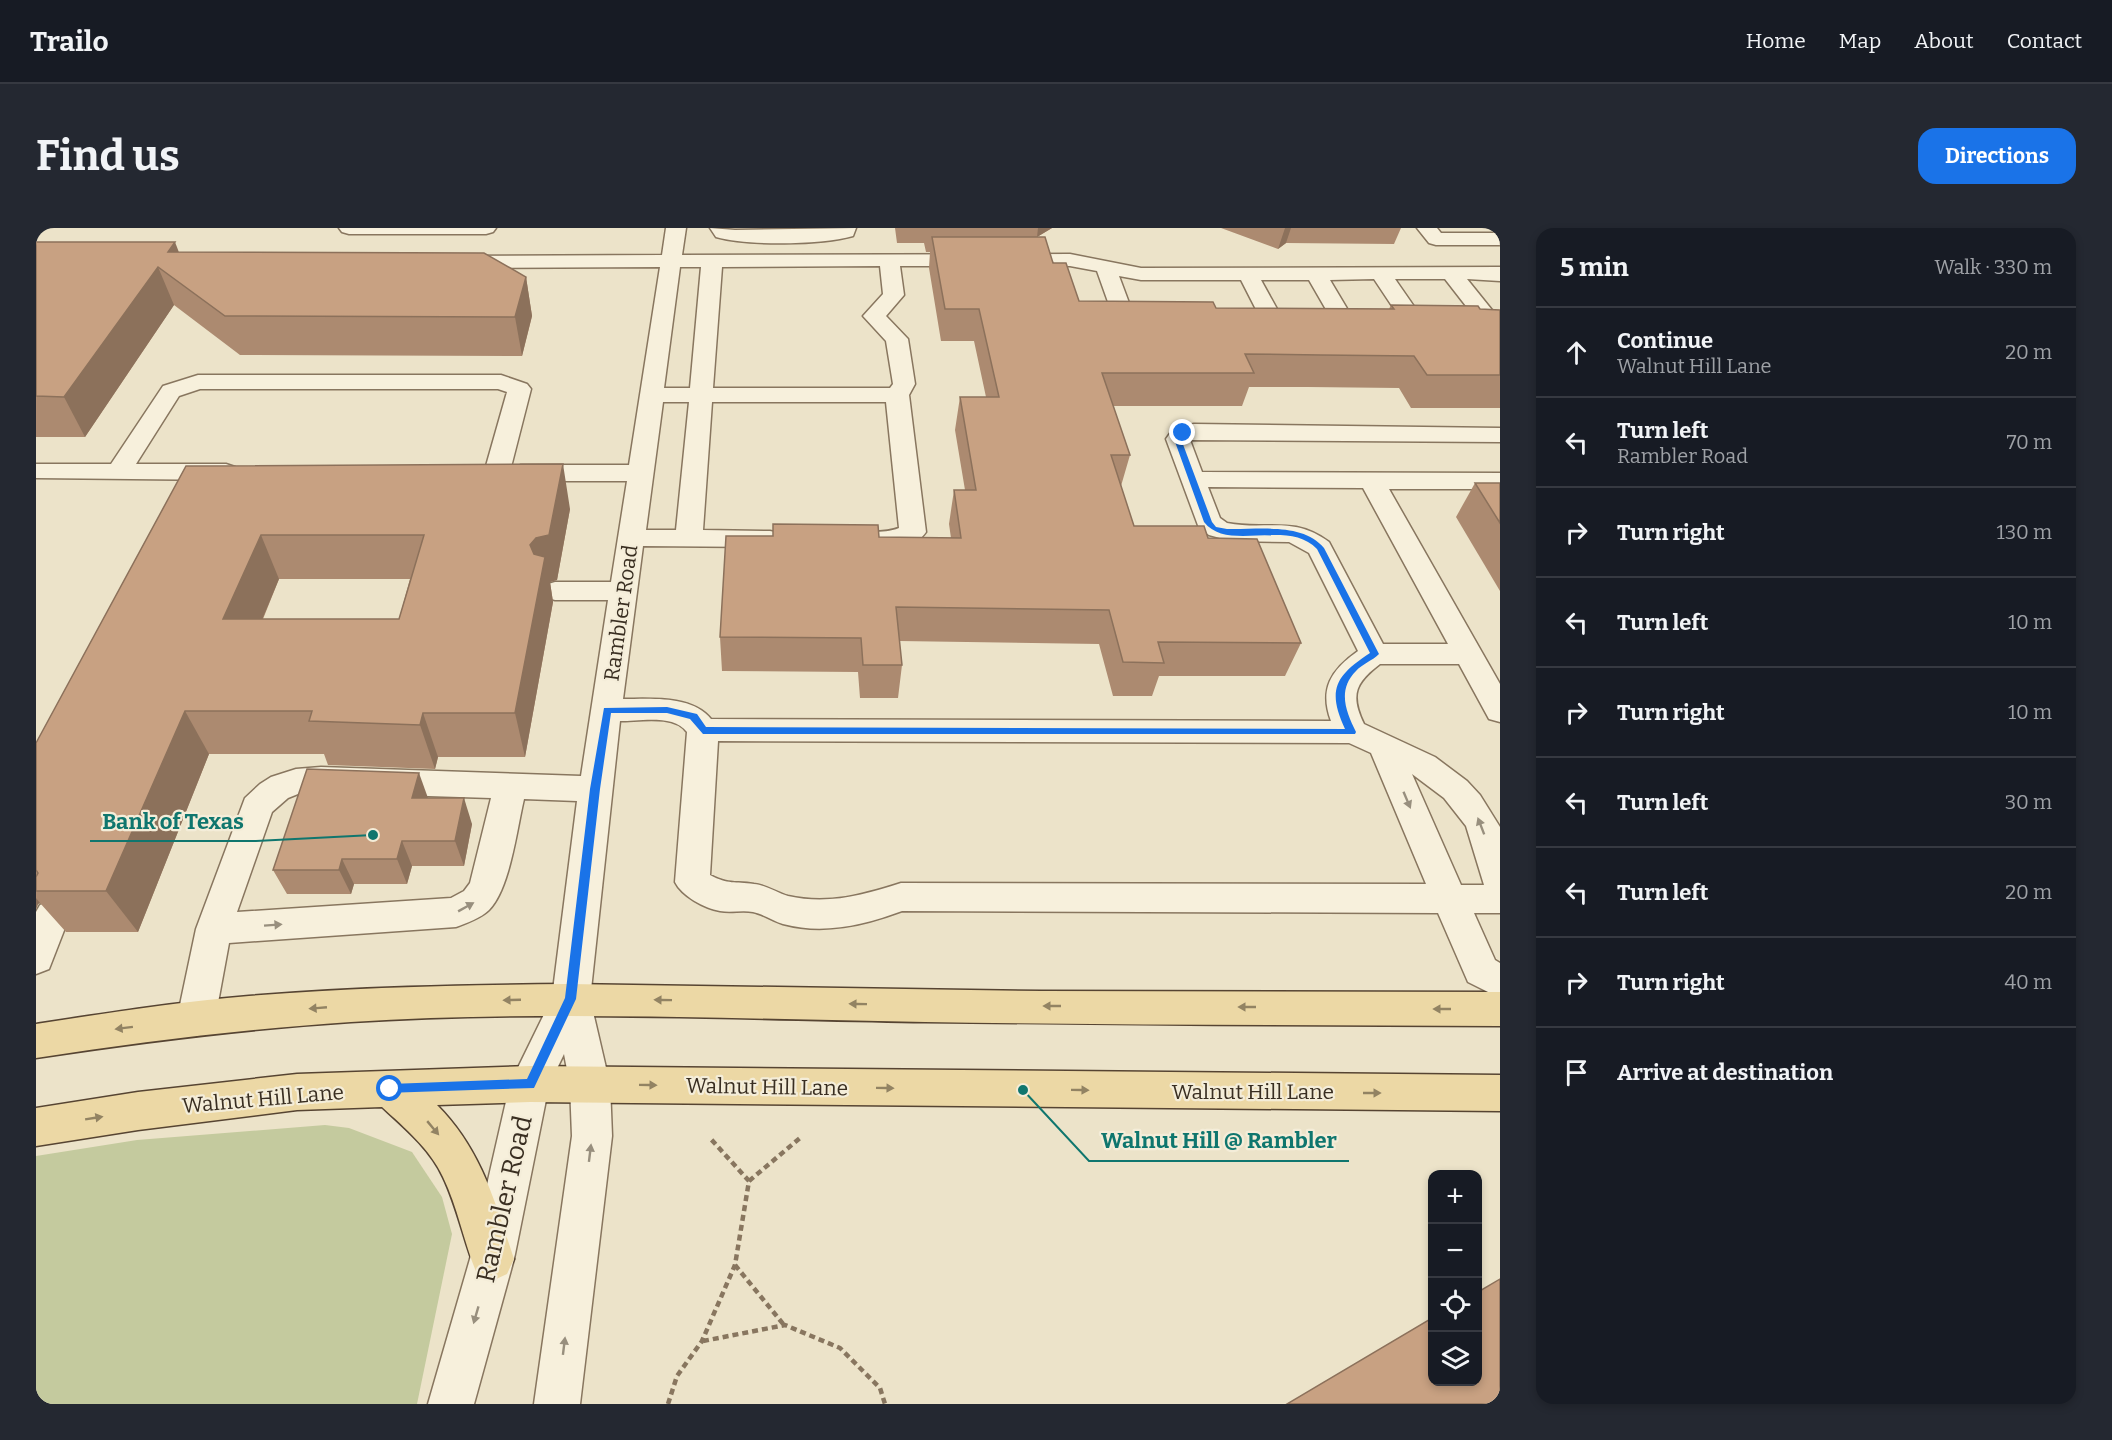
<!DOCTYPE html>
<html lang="en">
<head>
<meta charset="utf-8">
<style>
  body { margin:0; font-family:Bitter,serif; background:#242831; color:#f1f3f6 }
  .controls { position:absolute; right:18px; bottom:18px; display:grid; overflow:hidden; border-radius:12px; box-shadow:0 3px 9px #0003 }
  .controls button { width:54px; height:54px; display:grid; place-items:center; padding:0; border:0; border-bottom:2px solid #363941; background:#171b24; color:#f1f3f6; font:30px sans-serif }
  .stop { position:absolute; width:18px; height:18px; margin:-14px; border:4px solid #1a73e8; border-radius:50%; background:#fff }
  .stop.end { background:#1a73e8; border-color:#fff; box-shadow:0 2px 6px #0008 }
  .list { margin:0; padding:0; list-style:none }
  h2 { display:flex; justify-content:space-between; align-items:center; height:78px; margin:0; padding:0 24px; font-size:26px }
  h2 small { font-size:20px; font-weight:400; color:#9ea1a6 }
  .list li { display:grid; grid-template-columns:39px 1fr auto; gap:18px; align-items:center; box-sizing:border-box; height:90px; padding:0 24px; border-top:2px solid #363941 }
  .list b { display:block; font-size:22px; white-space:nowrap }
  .list p { margin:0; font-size:20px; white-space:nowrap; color:#9ea1a6 }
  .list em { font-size:20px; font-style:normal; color:#9ea1a6 }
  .icon { flex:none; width:33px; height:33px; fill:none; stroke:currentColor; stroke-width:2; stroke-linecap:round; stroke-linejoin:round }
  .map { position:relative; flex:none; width:1464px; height:1176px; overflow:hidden; border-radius:18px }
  header { display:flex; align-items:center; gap:36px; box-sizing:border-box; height:84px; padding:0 30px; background:#171b24; border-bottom:2px solid #363941 }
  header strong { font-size:28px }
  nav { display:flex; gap:33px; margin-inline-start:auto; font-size:21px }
  .intro { display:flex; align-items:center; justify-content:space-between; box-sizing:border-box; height:144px; padding:0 36px }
  h1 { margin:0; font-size:42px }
  .button { padding:15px 27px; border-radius:18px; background:#1a73e8; color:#fff; font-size:21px; font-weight:700 }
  main { display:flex; gap:36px; padding:0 36px }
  aside { flex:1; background:#171b24; border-radius:18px; box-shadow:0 3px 9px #0003 }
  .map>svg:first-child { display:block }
</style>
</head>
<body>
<header>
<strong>Trailo</strong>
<nav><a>Home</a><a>Map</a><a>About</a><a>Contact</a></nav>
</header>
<div class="intro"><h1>Find us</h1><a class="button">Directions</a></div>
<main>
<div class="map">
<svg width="1464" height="1176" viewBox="0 0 1464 1176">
  <rect width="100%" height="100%" fill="#ece3c9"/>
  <!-- green -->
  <polygon fill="#c4ca9e" points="289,897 313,900 376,924 406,969 416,1006 381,1176 0,1176 0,928 101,912"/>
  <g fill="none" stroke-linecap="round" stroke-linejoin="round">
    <!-- minor casing -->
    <g stroke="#88765f" stroke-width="3">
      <g id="minor">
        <polygon points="303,0 460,0 457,4 450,6 313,6 306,4"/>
        <path d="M 630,0 L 650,0 L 646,27 L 1034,26 L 1105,40 L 1464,39 L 1464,53 L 1431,51 L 1464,92 L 1464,105 L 1451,105 L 1409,51 L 1359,51 L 1393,100 L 1390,105 L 1382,106 L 1374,105 L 1338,51 L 1294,52 L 1322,99 L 1319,104 L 1311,105 L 1303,104 L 1273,52 L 1225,52 L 1251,99 L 1248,104 L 1240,105 L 1232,104 L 1229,99 L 1205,52 L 1105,52 L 1083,48 L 1099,91 L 1117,93 L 1120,98 L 1117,103 L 1109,104 L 1082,102 L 1061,43 L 1034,38 L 864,38 L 868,67 L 850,88 L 872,111 L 879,156 L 873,167 L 890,304 C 875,326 832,324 810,318 L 806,312 L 810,306 C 828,301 846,307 863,300 L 850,174 L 676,174 L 667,302 L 734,303 L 743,305 L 747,311 L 743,317 L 734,319 L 607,318 L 587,471 C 615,471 656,467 675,491 L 1295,493 C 1283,461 1295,442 1322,423 L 1273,325 L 1253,314 L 1195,313 L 1173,307 L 1163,300 L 1130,211 L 1138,200 L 1158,196 L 1464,200 L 1464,214 L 1154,212 L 1166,244 L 1464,245 L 1464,261 L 1353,261 L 1464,456 L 1464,494 L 1453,491 L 1423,436 L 1344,436 C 1319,455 1314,467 1328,496 L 1399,529 L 1431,553 L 1444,567 L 1464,599 L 1464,685 L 1438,685 L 1459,732 L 1464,735 L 1464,770 L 1432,754 L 1402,685 L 866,683 C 828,697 788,707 747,696 C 737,693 727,686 717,684 C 706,682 695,685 684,683 C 668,680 646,668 639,654 L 651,504 C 638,486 604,493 584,493 L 554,771 L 574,857 L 576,908 L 544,1176 L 498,1176 L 536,908 L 534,857 L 528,826 L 513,857 L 478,1031 L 438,1176 L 392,1176 L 434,1031 L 474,856 L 516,770 L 541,573 L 488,571 C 481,600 474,661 453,682 C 445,690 431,695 420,699 L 193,715 L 179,791 L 173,803 L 160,808 L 147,803 L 141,791 L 160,701 L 209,570 L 224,556 L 235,549 L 260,541 L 285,539 L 545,548 L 572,372 L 519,372 L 509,369 L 505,363 L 509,357 L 519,354 L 575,354 L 591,253 L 485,253 L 476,250 L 473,246 L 470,250 L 461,253 L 452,250 L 448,245 L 471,164 L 462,161 L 164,161 L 143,168 L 100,236 L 190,236 L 199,239 L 203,244 L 199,249 L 190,252 L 0,250 L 0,236 L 75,236 L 127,158 L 162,147 L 465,147 L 491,156 L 495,161 L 474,243 L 476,240 L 485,237 L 593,237 L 624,39 L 419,40 L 412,38 L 409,34 L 412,30 L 419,28 L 626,27 ZM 844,38 L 847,66 L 827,88 L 850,113 L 857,156 L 854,160 L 677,160 L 686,39 ZM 644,39 L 665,39 L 654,160 L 628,160 ZM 627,174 L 653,174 L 640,302 L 610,302 ZM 1172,259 L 1327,260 L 1412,416 L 1347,416 L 1293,314 C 1256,287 1231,303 1191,295 L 1184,290 ZM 682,513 L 1313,515 L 1335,525 L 1390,656 L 865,655 C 828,667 792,677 752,668 C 741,665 730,657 718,656 C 698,653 693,657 674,647 ZM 1376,546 L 1408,570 L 1430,598 L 1448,657 L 1425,657 ZM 267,564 L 455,570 L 434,655 L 428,663 L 415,670 L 201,684 L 236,584 L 252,570 Z"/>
        <path d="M 674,0 L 699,2 L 820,0 L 817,8 C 785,17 712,18 680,9 Z"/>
        <polygon points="1381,0 1401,0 1405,5 1464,5 1464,17 1400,17 1393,15"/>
        <polygon points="16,672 28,677 34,687 13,741 0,746 0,684 4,677"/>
      </g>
    </g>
    <!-- major casing -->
    <g stroke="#564432" stroke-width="3">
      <g id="major">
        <path d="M 532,756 L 1005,763 L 1464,764 L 1464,798 C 1272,797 1081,797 889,794 C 698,791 506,782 315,794 C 209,801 105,814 0,830 L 0,796 C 71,785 141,774 213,768 C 319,759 425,757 532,756 Z"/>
        <path d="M 494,838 L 1464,847 L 1464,883 L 494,874 L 401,877 C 445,921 459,974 478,1031 L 471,1046 L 456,1053 L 441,1046 C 428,1015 422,980 407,949 C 394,921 369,900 346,879 L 261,882 L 102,902 L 0,918 L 0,880 L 102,864 L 261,846 Z"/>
      </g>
    </g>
    <!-- path -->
    <g stroke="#88765f" stroke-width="4.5" stroke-dasharray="6 4" stroke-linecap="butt">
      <polyline points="713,953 764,910"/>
      <polyline points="699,1037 748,1097"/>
      <polyline points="667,1113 749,1097 804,1120 844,1160 849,1176"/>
      <polyline points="632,1176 641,1148 666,1113 699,1037 713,953 673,909"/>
    </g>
    <!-- minor -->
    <use href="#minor" fill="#f7f0dc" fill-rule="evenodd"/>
    <!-- major -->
    <use href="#major" fill="#ecd8a5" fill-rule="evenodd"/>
  </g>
  <!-- wall -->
  <g fill="#ac8a70" fill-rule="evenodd">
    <polygon points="859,0 1016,0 1001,9 1043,73 1180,80 1353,81 1355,77 1444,81 1464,82 1464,180 1375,180 1363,160 1272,159 1213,159 1206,178 1077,178 1094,227 1085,258 1098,298 1172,310 1265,415 1249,448 1123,448 1116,468 1077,468 1063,416 863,413 866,437 862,470 824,470 822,444 686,443 684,409 843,309 915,310 913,296 918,262 929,262 919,202 924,169 950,169 938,113 905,113 893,40 894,24 890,24 888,15 861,15"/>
    <polygon points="1185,0 1365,0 1358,16 1250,15 1242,21"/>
    <polygon points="0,14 490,49 496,88 486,128 204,127 138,77 49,209 0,209"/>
    <path d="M 150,238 L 534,281 L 521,352 L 514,354 L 517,374 L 489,529 L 402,529 L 399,541 L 292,537 L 288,526 L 173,526 L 102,704 L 30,704 L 4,675 L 2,676 L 0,681 L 0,515 ZM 243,351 L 374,351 L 363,391 L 227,391 Z"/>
    <polygon points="1439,255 1464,255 1464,363 1420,289"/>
    <polygon points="392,570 436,596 428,638 376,638 371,656 318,656 315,666 251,666 237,642"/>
  </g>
  <!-- shaded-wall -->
  <g fill="#8c715b">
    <polygon points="1002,0 1016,0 1001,9"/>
    <polygon points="1249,0 1255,0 1250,15 1242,21"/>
    <polygon points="139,14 154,53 132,24"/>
    <polygon points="122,39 138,77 49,209 28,169"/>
    <polygon points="490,49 496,88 486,128 479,89"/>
    <polygon points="527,236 534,281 521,352 514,354 517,374 489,529 479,485 494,317"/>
    <polygon points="225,307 243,351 208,435 187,391"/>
    <polygon points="149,483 173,526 102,704 70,663"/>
    <polygon points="387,485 402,529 399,541 384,497"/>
    <polygon points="383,545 392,570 376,570"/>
    <polygon points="428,570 436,596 428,638 419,613"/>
    <polygon points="366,613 376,638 371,656 361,631"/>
    <polygon points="306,631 318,656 315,666 303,642"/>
    <polygon points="0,670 4,675 2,676 0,681"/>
  </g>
  <!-- building -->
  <g fill="#c8a182" stroke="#8c715b" stroke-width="1.5" fill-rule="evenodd">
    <polygon points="896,9 1009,9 1017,35 1030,35 1043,73 1177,74 1180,80 1358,81 1355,77 1442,78 1444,81 1464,82 1464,147 1391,147 1378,128 1285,127 1209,126 1218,145 1066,145 1094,227 1075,227 1098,298 1168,298 1172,310 1221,311 1265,415 1122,414 1128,435 1087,434 1073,382 860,379 866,437 827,437 825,410 684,409 690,308 737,308 737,296 842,297 843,309 925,310 918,262 940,262 924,169 963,169 943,81 909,81"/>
    <polygon points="0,14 139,14 132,24 448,25 490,49 479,89 189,88 122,39 28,169 0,168"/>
    <path d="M 527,236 L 513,307 L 500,310 L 494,317 L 498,326 L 509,329 L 479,485 L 387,485 L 384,497 L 273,493 L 276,483 L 149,483 L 70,663 L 0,663 L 0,649 L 2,645 L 0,642 L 0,515 L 150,238 ZM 225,307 L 388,307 L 363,391 L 187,391 Z"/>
    <polygon points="1439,255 1464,255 1464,295"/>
    <polygon points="271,541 383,545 376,570 428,570 419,613 366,613 361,631 306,631 303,642 237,642"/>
    <polygon points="1464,1051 1464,1176 1251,1176 1396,1090 1396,1154 1442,1154 1442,1064"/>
  </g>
  <!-- one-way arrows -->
  <defs><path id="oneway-solid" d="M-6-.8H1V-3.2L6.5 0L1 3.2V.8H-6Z" transform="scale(1.5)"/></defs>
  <g fill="#988f7e">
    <use href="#oneway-solid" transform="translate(1371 572) rotate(67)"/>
    <use href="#oneway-solid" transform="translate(1445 598) rotate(-111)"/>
    <use href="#oneway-solid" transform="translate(430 679) rotate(-29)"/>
    <use href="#oneway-solid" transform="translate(237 697) rotate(-4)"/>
    <use href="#oneway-solid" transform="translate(554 925) rotate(-83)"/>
    <use href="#oneway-solid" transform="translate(440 1087) rotate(106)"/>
    <use href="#oneway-solid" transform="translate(528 1118) rotate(-83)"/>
  </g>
  <g fill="#928363">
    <use href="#oneway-solid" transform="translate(476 772) rotate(178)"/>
    <use href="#oneway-solid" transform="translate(627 772) rotate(-179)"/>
    <use href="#oneway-solid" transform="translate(822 776) rotate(-179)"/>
    <use href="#oneway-solid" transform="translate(1016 778) rotate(-180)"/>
    <use href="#oneway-solid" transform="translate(1211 779) rotate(-180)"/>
    <use href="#oneway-solid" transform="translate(282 780) rotate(175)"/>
    <use href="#oneway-solid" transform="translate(1406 781) rotate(-180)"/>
    <use href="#oneway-solid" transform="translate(88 800) rotate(173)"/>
    <use href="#oneway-solid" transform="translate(612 857) rotate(1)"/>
    <use href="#oneway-solid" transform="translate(849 860) rotate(1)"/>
    <use href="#oneway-solid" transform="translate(1044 862) rotate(1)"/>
    <use href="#oneway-solid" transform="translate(1336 865)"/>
    <use href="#oneway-solid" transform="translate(58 890) rotate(-9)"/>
    <use href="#oneway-solid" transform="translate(397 900) rotate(50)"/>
  </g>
  <!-- route -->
  <path fill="#1a73e8" d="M 1147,203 L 1150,205 L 1145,211 L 1176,294 L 1180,299 L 1191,301 C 1222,302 1267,294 1288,320 L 1343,426 C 1336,433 1326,436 1320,443 C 1301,462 1310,484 1320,504 L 1319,506 L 667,506 L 654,491 L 631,485 L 575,485 L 564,561 L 540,771 L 498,860 L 349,865 L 349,857 L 354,856 L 491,851 L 529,770 L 554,561 L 568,480 L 631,479 L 661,486 L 670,499 L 1309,501 C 1291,462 1299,448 1334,425 L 1281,321 C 1252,290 1192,325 1168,294 L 1138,211 Z"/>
  <g text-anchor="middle" stroke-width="4.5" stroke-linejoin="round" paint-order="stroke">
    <!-- street labels -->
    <g font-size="21" fill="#392e21" stroke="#f4edd9">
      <text transform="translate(585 385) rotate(-82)" y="7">Rambler Road</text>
      <text transform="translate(731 859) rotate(1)" y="7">Walnut Hill Lane</text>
      <text x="1217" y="871">Walnut Hill Lane</text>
      <text transform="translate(227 871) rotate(-5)" y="7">Walnut Hill Lane</text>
    </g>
    <!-- near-street labels -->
    <g font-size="26" fill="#392e21" stroke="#f4edd9">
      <text transform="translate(468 971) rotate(-77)" y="9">Rambler Road</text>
    </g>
  </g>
  <!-- callouts -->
  <path fill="none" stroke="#0f766e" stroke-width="2" d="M337 607L220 613H54M987 862L1053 933H1313"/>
  <g fill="#0f766e" stroke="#f4edd9" stroke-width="2">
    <circle cx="337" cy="607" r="6"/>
    <circle cx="987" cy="862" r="6"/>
  </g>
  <g font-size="22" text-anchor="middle" font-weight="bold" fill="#0f766e" stroke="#f4edd9" stroke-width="4.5" stroke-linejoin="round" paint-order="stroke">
    <text x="137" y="601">Bank of Texas</text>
    <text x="1183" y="920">Walnut Hill @ Rambler</text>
  </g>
</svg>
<div class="controls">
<button>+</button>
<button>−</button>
<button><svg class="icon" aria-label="locate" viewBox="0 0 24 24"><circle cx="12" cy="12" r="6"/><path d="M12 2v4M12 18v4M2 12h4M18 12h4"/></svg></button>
<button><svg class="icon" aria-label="layers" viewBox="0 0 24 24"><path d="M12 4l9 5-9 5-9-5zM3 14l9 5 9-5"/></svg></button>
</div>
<div class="stop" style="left:354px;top:861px"></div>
<div class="stop end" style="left:1147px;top:205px"></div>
</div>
<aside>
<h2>5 min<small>Walk · 330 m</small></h2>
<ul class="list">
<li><svg class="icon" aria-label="ahead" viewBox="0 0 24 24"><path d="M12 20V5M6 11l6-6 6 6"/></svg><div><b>Continue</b><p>Walnut Hill Lane</p></div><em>20 m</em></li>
<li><svg class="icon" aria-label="left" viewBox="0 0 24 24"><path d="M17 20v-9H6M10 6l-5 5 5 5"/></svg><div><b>Turn left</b><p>Rambler Road</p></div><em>70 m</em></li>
<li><svg class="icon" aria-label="right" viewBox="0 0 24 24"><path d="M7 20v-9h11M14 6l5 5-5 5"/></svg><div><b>Turn right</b></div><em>130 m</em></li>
<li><svg class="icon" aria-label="left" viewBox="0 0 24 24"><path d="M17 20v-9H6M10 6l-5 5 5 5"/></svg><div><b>Turn left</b></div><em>10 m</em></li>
<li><svg class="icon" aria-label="right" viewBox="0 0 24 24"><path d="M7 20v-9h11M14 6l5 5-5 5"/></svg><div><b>Turn right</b></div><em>10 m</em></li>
<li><svg class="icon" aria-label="left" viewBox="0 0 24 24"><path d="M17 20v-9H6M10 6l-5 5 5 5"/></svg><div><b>Turn left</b></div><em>30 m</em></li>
<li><svg class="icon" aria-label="left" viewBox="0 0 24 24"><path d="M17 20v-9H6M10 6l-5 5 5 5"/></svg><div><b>Turn left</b></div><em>20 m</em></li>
<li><svg class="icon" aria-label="right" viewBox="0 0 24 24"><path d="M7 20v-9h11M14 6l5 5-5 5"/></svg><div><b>Turn right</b></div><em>40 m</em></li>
<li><svg class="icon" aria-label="arrive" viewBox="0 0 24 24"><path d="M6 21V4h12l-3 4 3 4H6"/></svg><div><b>Arrive at destination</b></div></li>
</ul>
</aside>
</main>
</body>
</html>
